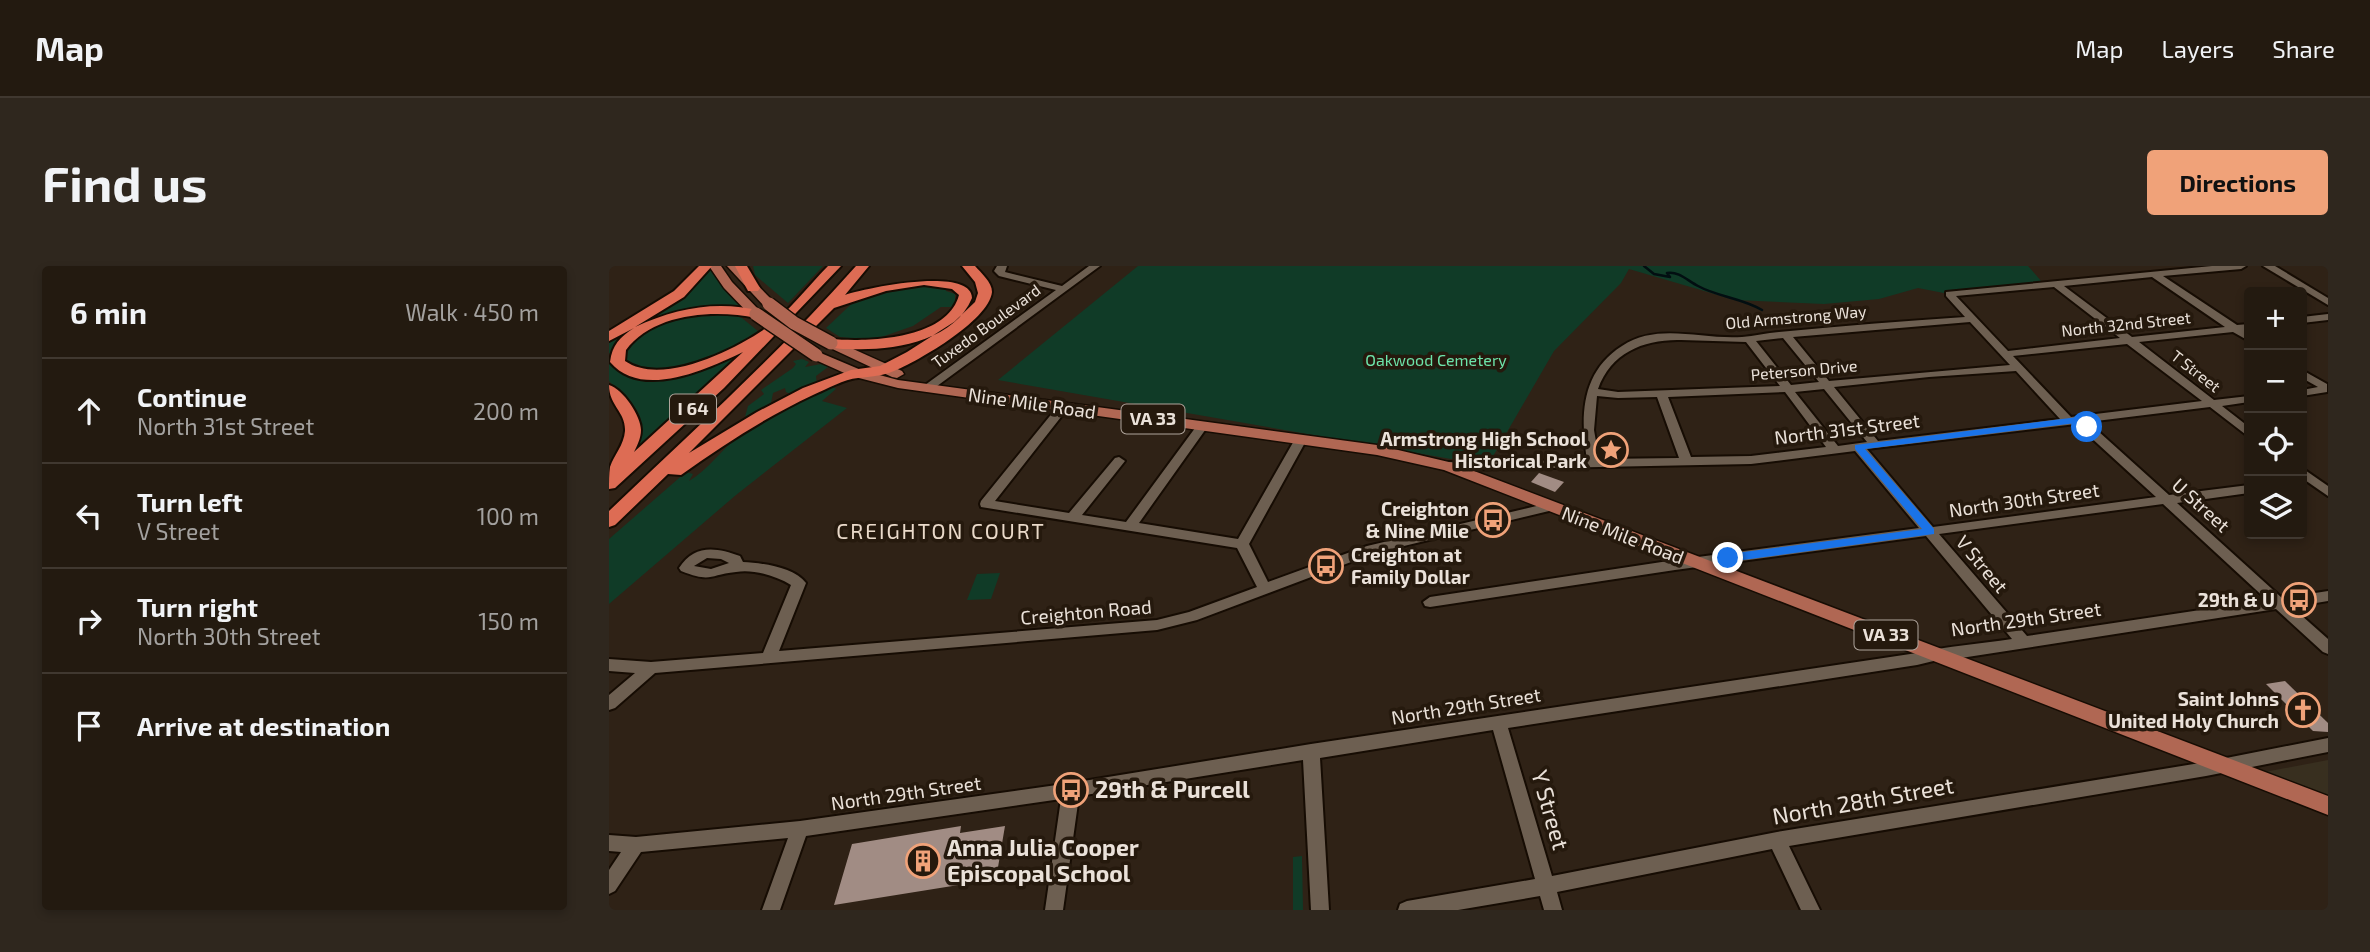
<!DOCTYPE html>
<html lang="en">
<head>
<meta charset="utf-8">
<style>
  body { margin:0; font-family:"Exo 2",sans-serif; background:#2f271e; color:#f1f3f6 }
  .controls { position:absolute; right:21px; top:21px; display:grid; overflow:hidden; border-radius:7px; box-shadow:0 4px 10px #0003 }
  .controls button { width:63px; height:63px; display:grid; place-items:center; padding:0; border:0; border-bottom:2px solid #403830; background:#231a10; color:#f1f3f6; font:35px sans-serif }
  .stop { position:absolute; width:21px; height:21px; margin:-16px; border:5px solid #1a73e8; border-radius:50%; background:#fff }
  .stop.end { background:#1a73e8; border-color:#fff; box-shadow:0 2px 7px #0008 }
  .list { margin:0; padding:0; list-style:none }
  h2 { display:flex; justify-content:space-between; align-items:center; height:91px; margin:0; padding:0 28px; font-size:30px }
  h2 small { font-size:23px; font-weight:400; color:#a3a19f }
  .list li { display:grid; grid-template-columns:46px 1fr auto; gap:21px; align-items:center; box-sizing:border-box; height:105px; padding:0 28px; border-top:2px solid #403830 }
  .list b { display:block; font-size:26px; white-space:nowrap }
  .list p { margin:0; font-size:23px; white-space:nowrap; color:#a3a19f }
  .list em { font-size:23px; font-style:normal; color:#a3a19f }
  .icon { flex:none; width:38px; height:38px; fill:none; stroke:currentColor; stroke-width:2; stroke-linecap:round; stroke-linejoin:round }
  .map { position:relative; flex:none; width:1719px; height:644px; overflow:hidden; border-radius:7px }
  header { display:flex; align-items:center; gap:42px; box-sizing:border-box; height:98px; padding:0 35px; background:#231a10; border-bottom:2px solid #403830 }
  header strong { font-size:33px }
  nav { display:flex; gap:38px; margin-inline-start:auto; font-size:24px }
  .intro { display:flex; align-items:center; justify-content:space-between; box-sizing:border-box; height:168px; padding:0 42px }
  h1 { margin:0; font-size:49px }
  .button { padding:18px 32px; border-radius:7px; background:#f0a279; color:#111; font-size:24px; font-weight:700 }
  main { display:flex; gap:42px; padding:0 42px }
  aside { flex:1; background:#231a10; border-radius:7px; box-shadow:0 4px 10px #0003 }
  .map>svg:first-child { display:block }
</style>
</head>
<body>
<header>
<strong>Map</strong>
<nav><a>Map</a><a>Layers</a><a>Share</a></nav>
</header>
<div class="intro"><h1>Find us</h1><a class="button">Directions</a></div>
<main>
<aside>
<h2>6 min<small>Walk · 450 m</small></h2>
<ul class="list">
<li><svg class="icon" aria-label="ahead" viewBox="0 0 24 24"><path d="M12 20V5M6 11l6-6 6 6"/></svg><div><b>Continue</b><p>North 31st Street</p></div><em>200 m</em></li>
<li><svg class="icon" aria-label="left" viewBox="0 0 24 24"><path d="M17 20v-9H6M10 6l-5 5 5 5"/></svg><div><b>Turn left</b><p>V Street</p></div><em>100 m</em></li>
<li><svg class="icon" aria-label="right" viewBox="0 0 24 24"><path d="M7 20v-9h11M14 6l5 5-5 5"/></svg><div><b>Turn right</b><p>North 30th Street</p></div><em>150 m</em></li>
<li><svg class="icon" aria-label="arrive" viewBox="0 0 24 24"><path d="M6 21V4h12l-3 4 3 4H6"/></svg><div><b>Arrive at destination</b></div></li>
</ul>
</aside>
<div class="map">
<svg width="1719" height="644" viewBox="0 0 1719 644">
  <rect width="100%" height="100%" fill="#2f2216"/>
  <!-- medical -->
  <polygon fill="#382f1f" points="1719,494 1719,530 1656,506"/>
  <!-- green -->
  <g fill="#103b27">
    <polygon points="144,0 214,0 179,37 146,9"/>
    <polygon points="529,0 1419,0 1433,16 1340,28 1309,22 1270,33 1215,38 1126,34 1020,3 1012,17 945,85 883,192 842,193 389,114"/>
    <path d="M 101,3 L 132,42 L 113,40 L 84,43 L 12,74 L 0,88 C 6,137 105,100 133,88 L 33,180 L 28,177 C 38,146 20,136 0,115 L 0,76 L 72,31 Z"/>
    <polygon points="306,15 339,16 337,25 346,28 346,41 332,41 304,60 264,74 231,71 217,62 253,28"/>
    <path d="M 117,46 L 133,52 L 150,66 C 122,87 43,126 13,92 C 24,53 83,48 117,46 Z"/>
    <polygon points="193,93 200,96 196,101 212,98 219,101 207,110 208,119 185,130 177,126 176,122 164,127 162,137 136,151 139,140 155,128 152,124 184,102 187,98 184,95"/>
    <path d="M 222,119 L 227,123 L 213,135 L 238,142 L 127,229 L 0,338 L 0,273 L 77,206 L 84,208 L 80,215 C 99,204 112,184 129,171 Z"/>
    <polygon points="391,307 382,333 358,334 368,308"/>
    <polygon points="693,590 694,644 684,644 684,591"/>
  </g>
  <g fill="none" stroke-linecap="round" stroke-linejoin="round">
    <!-- stream -->
    <path stroke="#020e11" stroke-width="2.5" d="M 1035,0 L 1045,8 L 1061,11 L 1058,7 C 1070,5 1079,15 1089,20 C 1109,31 1133,32 1153,44"/>
  </g>
  <!-- building -->
  <g fill="#a18c84">
    <polygon points="930,207 955,216 946,226 922,216"/>
    <polygon points="1676,415 1719,457 1719,466 1704,465 1657,418"/>
    <polygon points="352,560 351,567 396,560 387,613 225,639 243,578"/>
  </g>
  <g fill="none" stroke-linecap="round" stroke-linejoin="round">
    <!-- minor casing -->
    <g stroke="#160c03" stroke-width="4">
      <g id="minor">
        <polygon points="388,0 398,0 396,6 453,20 480,0 491,0 324,123 316,123 316,119 447,24 390,10 385,5"/>
        <path d="M 1603,0 L 1637,0 L 1632,3 L 1554,10 L 1628,59 L 1640,58 L 1640,64 L 1636,65 L 1640,68 L 1640,75 L 1624,66 L 1530,76 L 1605,134 L 1640,130 L 1640,136 L 1613,140 L 1640,161 L 1640,169 L 1636,168 L 1601,141 L 1479,156 L 1560,229 L 1640,219 L 1640,227 L 1568,237 L 1673,332 L 1719,325 L 1719,335 L 1683,341 L 1719,373 L 1719,388 L 1714,386 L 1667,343 L 1352,392 L 1341,391 L 1308,399 L 899,462 L 943,610 L 1168,566 L 1597,496 L 1719,472 L 1719,486 L 1597,510 L 1180,580 L 1211,644 L 1192,644 L 1163,583 L 948,626 L 953,644 L 935,644 L 931,630 L 849,644 L 789,644 L 791,638 L 798,635 L 926,613 L 884,464 L 711,492 L 720,644 L 702,644 L 694,494 L 470,530 L 454,644 L 436,644 L 452,533 L 197,570 L 171,644 L 153,644 L 179,572 L 32,586 L 6,625 L 0,628 L 0,604 L 12,586 L 0,585 L 0,569 L 27,571 L 191,555 L 462,517 L 702,478 L 1308,387 C 1339,380 1371,378 1403,373 L 1317,270 L 1066,304 L 821,341 L 816,340 L 814,336 L 821,331 L 1066,294 L 1310,262 L 1246,185 L 1142,198 L 839,204 L 833,200 L 839,196 L 978,194 C 971,150 972,106 1013,80 C 1049,56 1093,74 1133,71 C 1145,70 1158,67 1170,66 C 1232,60 1294,55 1356,51 L 1337,30 L 1337,26 ZM 1543,11 L 1616,61 L 1523,71 L 1455,20 ZM 1445,21 L 1511,72 L 1399,85 L 1347,30 ZM 1361,56 L 1401,99 L 1220,115 L 1184,71 ZM 1174,72 L 1210,116 L 1182,119 L 1147,75 ZM 1072,74 L 1137,76 L 1171,120 L 1009,126 L 989,123 C 1002,86 1036,73 1072,74 ZM 1518,78 L 1593,135 L 1462,151 L 1404,90 ZM 1407,105 L 1451,153 L 1269,175 L 1225,121 L 1320,111 ZM 1215,123 L 1258,176 L 1229,180 L 1186,126 ZM 1176,126 L 1217,181 L 1142,190 L 1082,191 L 1059,131 ZM 988,130 L 1009,132 L 1048,131 L 1070,192 L 990,193 L 985,164 ZM 1467,158 L 1547,231 L 1324,261 L 1258,183 ZM 1554,238 L 1658,334 L 1418,370 L 1330,268 Z"/>
        <polygon points="1654,0 1666,0 1719,32 1719,39"/>
        <polygon points="1719,48 1719,54 1693,57 1693,51"/>
        <polygon points="1693,104 1718,118 1718,126 1693,130 1693,124 1709,121 1693,112"/>
        <path d="M 453,139 L 459,142 L 386,235 L 460,247 L 506,192 L 510,191 L 516,195 L 473,249 L 517,256 L 589,158 L 593,157 L 599,160 L 530,257 L 629,273 L 686,173 L 688,170 L 696,170 L 698,173 L 640,278 L 659,316 L 758,280 L 940,237 L 946,241 L 940,245 L 766,287 L 588,354 L 548,364 L 46,407 L 6,442 L 0,444 L 0,429 L 26,407 L 0,405 L 0,393 L 42,396 L 154,387 L 182,319 C 167,310 145,303 127,306 C 99,309 103,317 72,305 L 70,302 C 85,278 107,281 131,290 L 134,296 C 153,297 185,301 197,317 L 170,385 L 548,354 L 580,346 L 648,321 L 628,282 L 372,241 L 371,238 L 372,235 L 449,140 ZM 98,292 L 112,293 L 120,297 L 102,303 L 85,300 Z"/>
        <polygon points="1693,202 1719,220 1719,230 1693,212"/>
      </g>
    </g>
    <!-- major casing -->
    <g stroke="#160c03" stroke-width="3">
      <g id="major">
        <polygon points="100,0 112,0 123,16 151,45 151,51 143,51 115,22"/>
        <polygon points="118,0 130,0 164,35 164,41 156,41"/>
        <polygon points="222,73 293,105 295,108 288,112 283,111 217,80 216,77"/>
        <polygon points="207,85 252,104 289,114 768,179 844,197 1719,530 1719,549 835,204 768,189 289,122 242,110 202,92 200,89"/>
      </g>
    </g>
    <!-- highway casing -->
    <g stroke="#160c03" stroke-width="4">
      <g id="highway">
        <path d="M 90,0 L 103,0 L 75,31 L 26,61 C 67,42 108,34 152,45 L 154,48 L 147,52 C 106,43 44,47 17,84 L 16,95 C 52,120 124,85 157,62 C 180,46 199,20 219,0 L 232,0 L 115,122 L 6,222 L 0,223 C 0,216 0,208 1,201 C 5,189 15,179 16,165 C 17,146 0,140 0,119 C 14,123 32,150 32,164 C 32,172 28,180 25,186 L 134,86 C 98,103 33,134 1,96 C 3,79 11,71 25,62 L 0,75 L 0,65 L 65,25 Z"/>
        <polygon points="126,0 138,0 151,22 149,25 139,25"/>
        <path d="M 247,0 L 260,0 L 236,29 C 257,22 362,0 363,32 C 345,76 282,85 241,83 C 232,83 222,83 215,77 L 222,73 C 259,76 338,74 350,29 L 343,23 L 315,19 L 277,25 L 225,42 L 80,187 L 148,146 L 194,122 L 242,104 L 271,100 L 298,86 L 345,56 L 366,36 L 369,27 L 366,16 L 353,0 L 366,0 C 372,7 383,16 383,26 C 380,55 305,98 280,107 C 270,110 259,111 249,112 C 235,113 218,123 204,129 C 157,151 114,179 72,209 L 59,208 L 6,259 L 0,261 L 0,245 C 84,165 170,87 247,0 Z"/>
      </g>
    </g>
    <!-- minor -->
    <use href="#minor" fill="#6d5f51" fill-rule="evenodd"/>
    <!-- major -->
    <use href="#major" fill="#b06753" fill-rule="evenodd"/>
    <!-- highway -->
    <use href="#highway" fill="#dd6c54" fill-rule="evenodd"/>
    <!-- major-bridge casing -->
    <g stroke="#160c03" stroke-width="16" stroke-linecap="butt">
      <g id="major-bridge">
        <polyline points="160,38 185,57 222,77"/>
        <polyline points="147,48 207,89"/>
      </g>
    </g>
    <!-- major-bridge -->
    <use href="#major-bridge" stroke="#b06753" stroke-width="13"/>
  </g>
  <!-- route -->
  <polygon fill="#1a73e8" points="1469,151 1481,159 1481,163 1475,163 1467,157 1256,183 1325,263 1325,268 1119,296 1114,292 1119,288 1313,263 1246,183 1246,179"/>
  <!-- icons -->
  <defs>
    <g id="sight-ring" transform="scale(1.75)"><circle r="9.5" fill="#25190d" stroke="#f0a279" stroke-width="1.5"/><path d="M0-6L1.8-2.2L6-1.7L2.9 1.2L3.7 5.4L0 3.3L-3.7 5.4L-2.9 1.2L-6-1.7L-1.8-2.2Z" fill="#f0a279"/></g>
    <g id="bus-ring" transform="scale(1.75)"><circle r="9.5" fill="#25190d" stroke="#f0a279" stroke-width="1.5"/><path d="M-5-6H5V4H4V6H2V4H-2V6H-4V4H-5ZM-3.5-4V0h7V-4ZM-3.5 1.2v1.5H-2V1.2ZM2 1.2v1.5H3.5V1.2Z" fill="#f0a279"/></g>
    <g id="church-ring" transform="scale(1.75)"><circle r="9.5" fill="#25190d" stroke="#f0a279" stroke-width="1.5"/><path d="M-1.2-6h2.4v3.5h3.3v2.4h-3.3V6h-2.4V-.1h-3.3v-2.4h3.3Z" fill="#f0a279"/></g>
    <g id="building-ring" transform="scale(1.75)"><circle r="9.5" fill="#25190d" stroke="#f0a279" stroke-width="1.5"/><path d="M-4-6H4V6H1V3H-1V6H-4ZM-2.5-4.3h1.7v1.8h-1.7ZM.8-4.3h1.7v1.8H.8ZM-2.5-1h1.7V.8h-1.7ZM.8-1h1.7V.8H.8Z" fill="#f0a279"/></g>
  </defs>
  <g fill-rule="evenodd">
    <use href="#sight-ring" x="1002" y="184"/>
    <use href="#bus-ring" x="884" y="254"/>
    <use href="#bus-ring" x="717" y="300"/>
    <use href="#bus-ring" x="1690" y="334"/>
    <use href="#church-ring" x="1694" y="444"/>
    <use href="#bus-ring" x="462" y="524"/>
    <use href="#building-ring" x="314" y="595"/>
  </g>
  <g text-anchor="middle" stroke-width="7" stroke-linejoin="round" paint-order="stroke">
    <!-- far-street labels -->
    <g font-size="16" fill="#eae1d9" stroke="#25190d">
      <text transform="translate(1187 51) rotate(-5)" y="6">Old Armstrong Way</text>
      <text transform="translate(1517 58) rotate(-6)" y="6">North 32nd Street</text>
      <text transform="translate(377 60) rotate(-36)" y="6">Tuxedo Boulevard</text>
      <text transform="translate(1195 104) rotate(-5)" y="6">Peterson Drive</text>
      <text transform="translate(1587 105) rotate(38)" y="6">T Street</text>
    </g>
    <!-- far-park labels -->
    <g font-size="16" fill="#6de3a9" stroke="#25190d">
      <text x="827" y="100">Oakwood Cemetery</text>
    </g>
    <!-- shield labels -->
    <g fill="#25190d" stroke="#afa59c" stroke-width="2">
      <rect x="61" y="128.5" width="46" height="29" rx="5"/>
      <rect x="512.5" y="138.5" width="63" height="29" rx="5"/>
      <rect x="1245.5" y="354.5" width="63" height="29" rx="5"/>
    </g>
    <g font-size="18" font-weight="bold" fill="#eae1d9">
      <text x="84" y="149">I 64</text>
      <text x="544" y="159">VA 33</text>
      <text x="1277" y="375">VA 33</text>
    </g>
    <!-- street labels -->
    <g font-size="19" fill="#eae1d9" stroke="#25190d">
      <text transform="translate(423 137) rotate(8)" y="7">Nine Mile Road</text>
      <text transform="translate(1238 163) rotate(-7)" y="7">North 31st Street</text>
      <text transform="translate(1415 234) rotate(-8)" y="7">North 30th Street</text>
      <text transform="translate(1592 239) rotate(42)" y="7">U Street</text>
      <text transform="translate(1014 269) rotate(21)" y="7">Nine Mile Road</text>
      <text transform="translate(1373 298) rotate(50)" y="7">V Street</text>
      <text transform="translate(477 346) rotate(-5)" y="7">Creighton Road</text>
      <text transform="translate(1417 353) rotate(-8)" y="7">North 29th Street</text>
      <text transform="translate(857 440) rotate(-9)" y="7">North 29th Street</text>
      <text transform="translate(297 527) rotate(-8)" y="7">North 29th Street</text>
    </g>
    <!-- poi labels -->
    <g font-size="19" font-weight="bold" fill="#eae1d9" stroke="#25190d" text-anchor="end">
      <text x="978" y="180">Armstrong High School<tspan x="978" dy="22">Historical Park</tspan></text>
      <text x="860" y="250">Creighton<tspan x="860" dy="22">&amp; Nine Mile</tspan></text>
      <text x="742" y="296" text-anchor="start">Creighton at<tspan x="742" dy="22">Family Dollar</tspan></text>
      <text x="1666" y="341">29th &amp; U</text>
      <text x="1670" y="440">Saint Johns<tspan x="1670" dy="22">United Holy Church</tspan></text>
    </g>
    <!-- neighbourhood labels -->
    <g font-size="21" letter-spacing="2" fill="#eadaca" stroke="#25190d">
      <text x="332" y="273">CREIGHTON COURT</text>
    </g>
    <!-- near-poi labels -->
    <g font-size="23" font-weight="bold" fill="#eae1d9" stroke="#25190d" text-anchor="start">
      <text x="486" y="532">29th &amp; Purcell</text>
      <text x="338" y="590">Anna Julia Cooper<tspan x="338" dy="26">Episcopal School</tspan></text>
    </g>
    <!-- near-street labels -->
    <g font-size="23" fill="#eae1d9" stroke="#25190d">
      <text transform="translate(1254 535) rotate(-10)" y="8">North 28th Street</text>
      <text transform="translate(941 544) rotate(74)" y="8">Y Street</text>
    </g>
  </g>
</svg>
<div class="controls">
<button>+</button>
<button>−</button>
<button><svg class="icon" aria-label="locate" viewBox="0 0 24 24"><circle cx="12" cy="12" r="6"/><path d="M12 2v4M12 18v4M2 12h4M18 12h4"/></svg></button>
<button><svg class="icon" aria-label="layers" viewBox="0 0 24 24"><path d="M12 4l9 5-9 5-9-5zM3 14l9 5 9-5"/></svg></button>
</div>
<div class="stop" style="left:1478px;top:161px"></div>
<div class="stop end" style="left:1119px;top:292px"></div>
</div>
</main>
</body>
</html>
